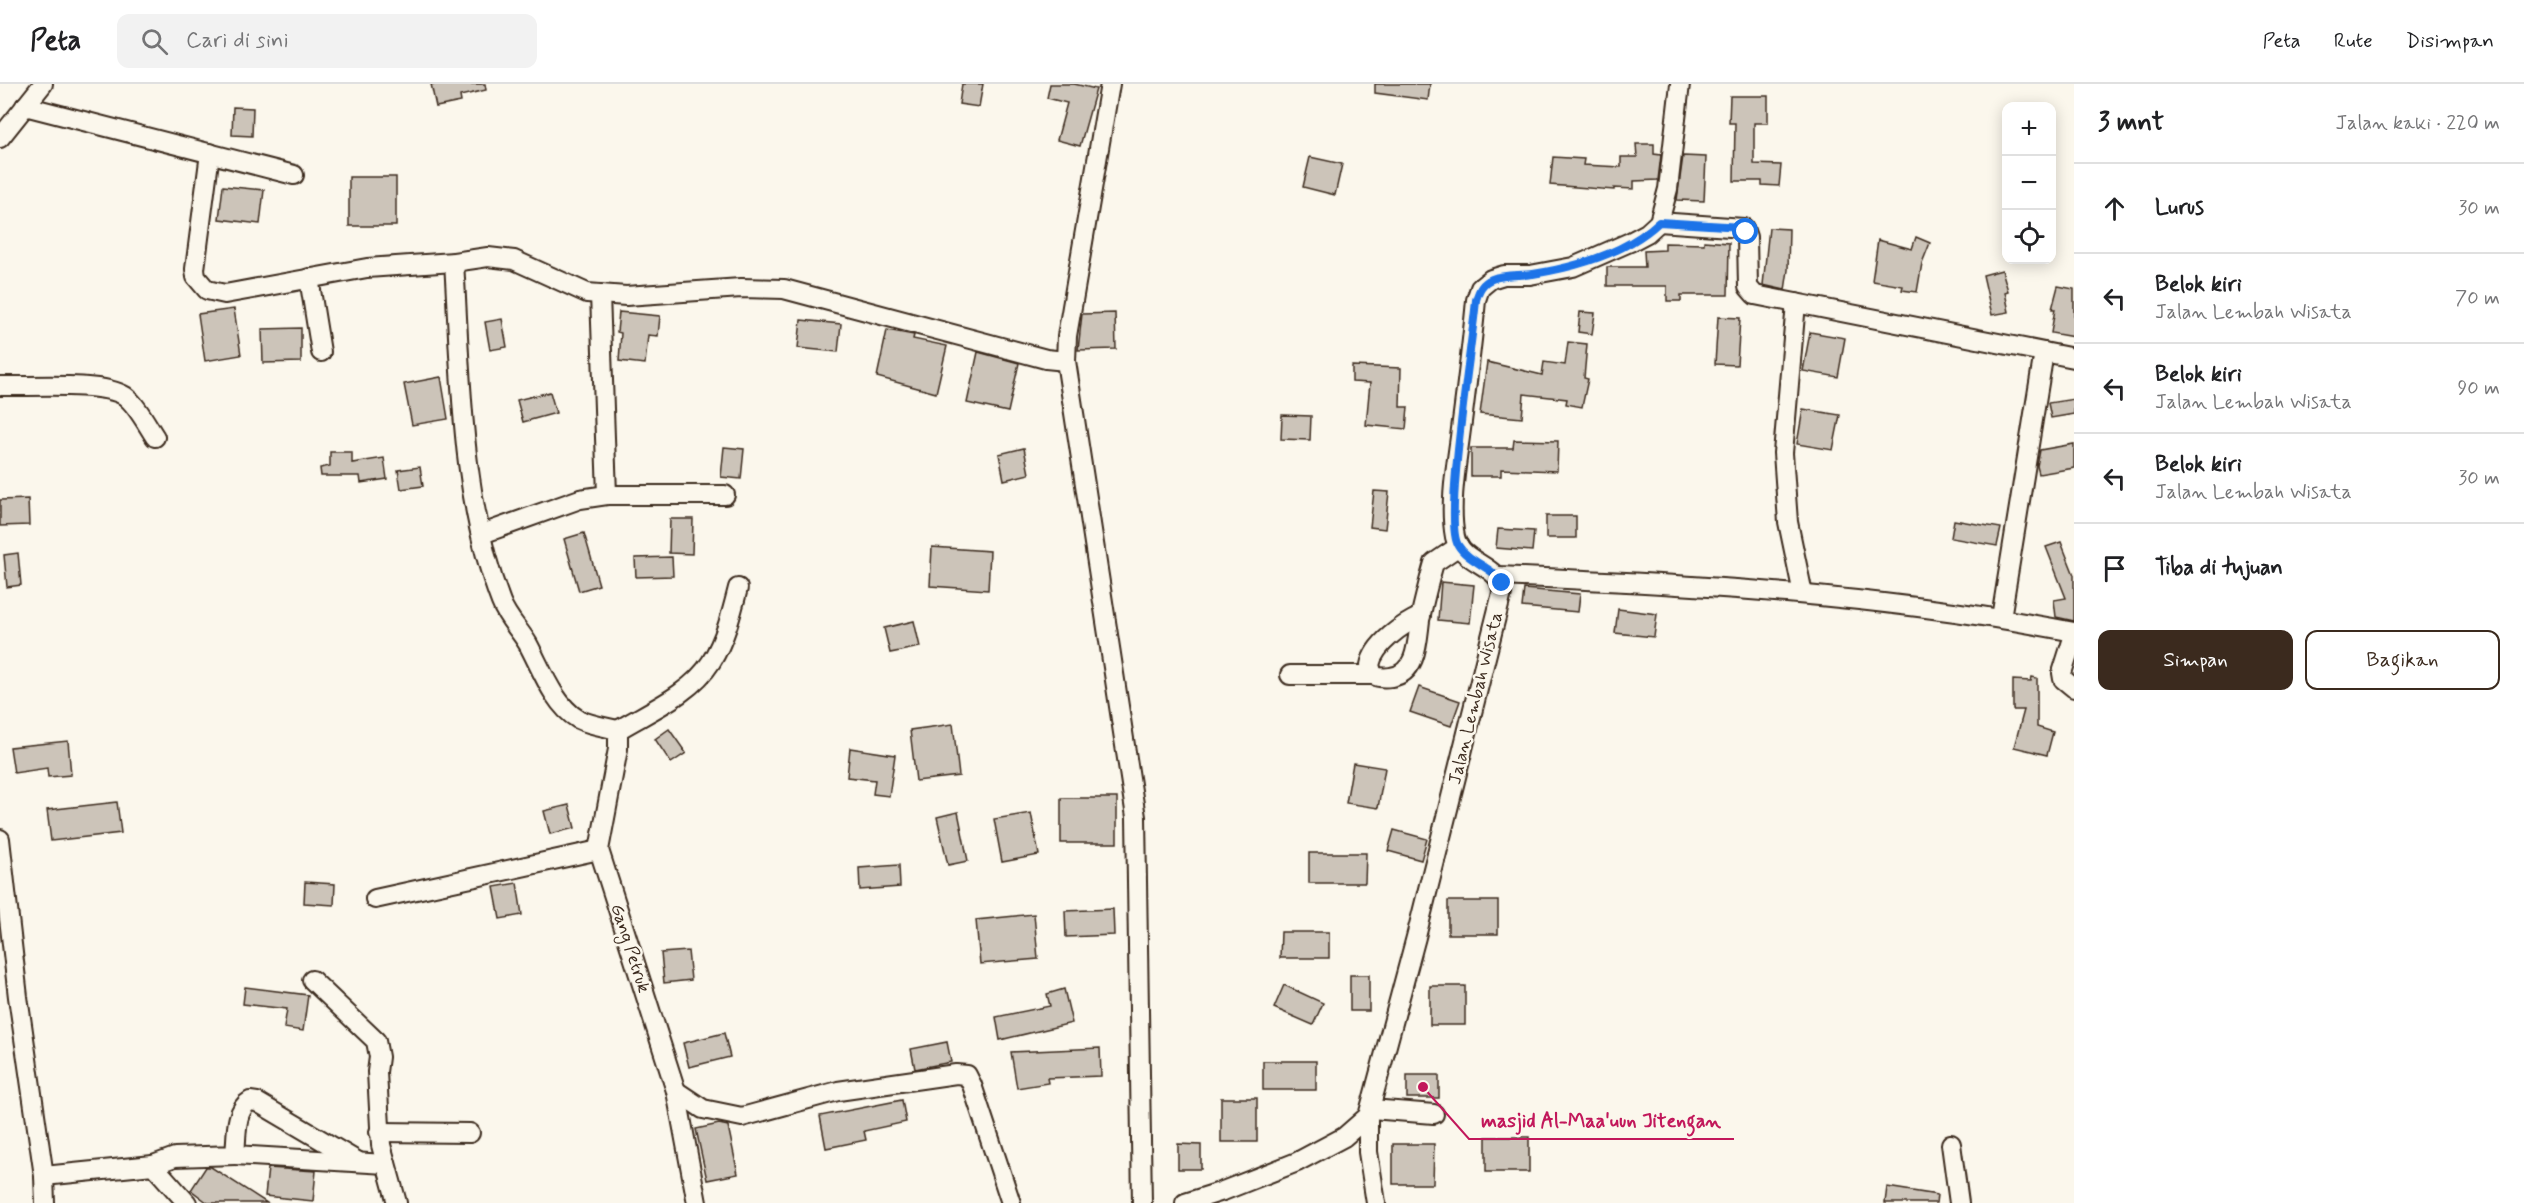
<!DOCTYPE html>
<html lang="id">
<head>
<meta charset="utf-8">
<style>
  body { margin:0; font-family:Mynerve,sans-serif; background:#f2f2f2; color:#202124 }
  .controls { position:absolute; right:18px; top:18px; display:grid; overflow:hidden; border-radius:12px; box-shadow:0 3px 15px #0003 }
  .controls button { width:54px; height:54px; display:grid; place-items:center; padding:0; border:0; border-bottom:2px solid #e0e0e0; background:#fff; color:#202124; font:30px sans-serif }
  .stop { position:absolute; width:18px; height:18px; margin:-14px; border:4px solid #1a73e8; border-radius:50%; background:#fff }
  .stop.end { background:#1a73e8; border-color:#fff; box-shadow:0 2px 6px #0008 }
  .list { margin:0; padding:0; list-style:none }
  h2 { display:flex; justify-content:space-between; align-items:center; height:78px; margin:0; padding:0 24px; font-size:26px }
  h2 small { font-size:20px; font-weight:400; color:#757577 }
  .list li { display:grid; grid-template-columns:39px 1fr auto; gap:18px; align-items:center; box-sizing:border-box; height:90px; padding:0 24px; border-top:2px solid #e0e0e0 }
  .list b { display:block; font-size:22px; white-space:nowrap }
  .list p { margin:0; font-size:20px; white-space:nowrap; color:#757577 }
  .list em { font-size:20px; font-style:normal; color:#757577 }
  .actions { display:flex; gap:12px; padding:18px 24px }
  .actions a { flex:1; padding:14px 0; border:2px solid #3b2a1e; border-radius:12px; text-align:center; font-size:21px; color:#3b2a1e }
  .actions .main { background:#3b2a1e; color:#fff }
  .icon { flex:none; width:33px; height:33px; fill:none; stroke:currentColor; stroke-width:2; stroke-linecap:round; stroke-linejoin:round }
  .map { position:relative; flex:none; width:2074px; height:1119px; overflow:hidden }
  header { display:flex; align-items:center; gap:36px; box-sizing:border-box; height:84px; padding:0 30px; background:#fff; border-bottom:2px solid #e0e0e0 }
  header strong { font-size:28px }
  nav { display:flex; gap:33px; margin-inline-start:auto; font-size:21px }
  .search { width:420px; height:54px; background:#f2f2f2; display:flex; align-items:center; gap:15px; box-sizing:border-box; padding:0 21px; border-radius:12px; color:#757577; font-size:22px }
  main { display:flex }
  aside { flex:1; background:#fff }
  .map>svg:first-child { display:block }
</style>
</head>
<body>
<header>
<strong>Peta</strong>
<div class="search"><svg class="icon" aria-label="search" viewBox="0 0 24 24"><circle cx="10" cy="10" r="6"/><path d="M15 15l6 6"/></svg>Cari di sini</div>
<nav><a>Peta</a><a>Rute</a><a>Disimpan</a></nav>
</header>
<main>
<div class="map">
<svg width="2074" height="1119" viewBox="0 0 2074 1119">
  <rect width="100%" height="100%" fill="#fbf7ec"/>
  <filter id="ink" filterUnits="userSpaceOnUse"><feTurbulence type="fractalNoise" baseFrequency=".0167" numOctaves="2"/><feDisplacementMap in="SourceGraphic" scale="12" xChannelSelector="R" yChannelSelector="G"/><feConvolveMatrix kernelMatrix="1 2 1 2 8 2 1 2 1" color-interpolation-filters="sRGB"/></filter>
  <g filter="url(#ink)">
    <!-- building -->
    <g fill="#ccc4b9" stroke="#3b2a1e" stroke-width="1.5">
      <polygon points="431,0 485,0 486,6 460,12 461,18 436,23"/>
      <polygon points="962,0 983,0 979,23 959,20"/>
      <polygon points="1050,0 1074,0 1096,5 1080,62 1057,56 1067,19 1047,14"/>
      <polygon points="1375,0 1430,0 1428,16 1375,9"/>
      <polygon points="1730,12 1768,12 1768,39 1754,39 1754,80 1781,81 1779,102 1762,101 1762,97 1734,97 1735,39 1729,39"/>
      <polygon points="233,23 253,24 252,52 232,51"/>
      <polygon points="1636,60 1654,60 1654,70 1661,71 1658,96 1634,97 1634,105 1614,104 1614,106 1550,101 1553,73 1584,75 1583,81 1621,83 1621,73 1637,73"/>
      <polygon points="1683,72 1706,73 1704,117 1677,116"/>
      <polygon points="1310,73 1342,80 1335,111 1303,103"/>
      <rect x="349" y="93" width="47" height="49"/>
      <polygon points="223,102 264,106 260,140 219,135"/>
      <polygon points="1769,144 1789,145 1788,186 1785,206 1763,201"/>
      <polygon points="1916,153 1930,159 1922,179 1917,208 1902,206 1903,202 1872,197 1878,156 1912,165"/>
      <polygon points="1704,157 1729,159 1728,211 1681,211 1681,217 1667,217 1667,202 1607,202 1607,183 1645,183 1644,167 1665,166 1665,159 1704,160"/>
      <polygon points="2002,186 2008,207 2005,208 2009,228 1992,231 1983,191"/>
      <polygon points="2058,202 2074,205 2074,253 2051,249 2055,225 2052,225"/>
      <polygon points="234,225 241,271 205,277 198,230"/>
      <polygon points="619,228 660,232 658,252 648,251 645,280 619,277 621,249 617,248"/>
      <polygon points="1580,228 1595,229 1592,250 1578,248"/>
      <polygon points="1115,229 1116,265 1078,266 1082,230"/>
      <polygon points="1718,233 1740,234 1737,281 1715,280"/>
      <polygon points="502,235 507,263 490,266 485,238"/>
      <polygon points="801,236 841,240 838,268 798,264"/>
      <polygon points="301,244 301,278 263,279 262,245"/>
      <polygon points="887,246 914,251 913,255 947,262 936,309 877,293"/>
      <polygon points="1810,248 1845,254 1838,293 1803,287"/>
      <polygon points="1568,258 1587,260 1584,294 1588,295 1582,323 1566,320 1567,315 1524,310 1522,334 1480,330 1487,278 1542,291 1544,278 1565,281"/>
      <polygon points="978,268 1019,279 1008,328 967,319"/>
      <polygon points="1352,282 1401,284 1400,323 1408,323 1406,345 1366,341 1370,299 1352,298"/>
      <polygon points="441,293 448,335 412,341 404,300"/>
      <polygon points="550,308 556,329 523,338 517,316"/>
      <polygon points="2074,315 2074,330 2051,334 2048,319"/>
      <polygon points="1803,325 1840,331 1833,366 1797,360"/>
      <polygon points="1282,331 1311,332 1310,356 1281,355"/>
      <polygon points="1514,356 1558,357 1557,387 1501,385 1501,392 1471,392 1471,364 1513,364"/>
      <polygon points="2074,360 2074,384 2039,390 2037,382 2040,366"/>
      <polygon points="724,363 744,365 741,395 721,393"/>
      <polygon points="1024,364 1029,390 1004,396 999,370"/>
      <polygon points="330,368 352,368 352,379 384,374 387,395 361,399 360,392 321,392 320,384 330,382"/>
      <polygon points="420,383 423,402 401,405 398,386"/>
      <polygon points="1374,407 1389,408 1385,445 1370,443"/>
      <polygon points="28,415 29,441 0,442 0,416"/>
      <rect x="1546" y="432" width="30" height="22"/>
      <polygon points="670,435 693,435 692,470 669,469"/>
      <polygon points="1954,436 2001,444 1997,462 1951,454"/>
      <polygon points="1498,445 1534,447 1532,467 1496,464"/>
      <polygon points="584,449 599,501 579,507 564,455"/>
      <polygon points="2061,458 2074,491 2074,537 2056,533 2054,516 2066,514 2046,463"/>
      <polygon points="932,463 990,467 988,506 930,502"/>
      <polygon points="18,469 21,501 7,503 4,471"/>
      <polygon points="672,473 673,492 636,493 635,474"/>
      <polygon points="1441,498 1474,501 1470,539 1438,536"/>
      <polygon points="1524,505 1580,510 1578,528 1522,523"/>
      <polygon points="1618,525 1657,530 1654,553 1615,549"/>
      <polygon points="914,537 920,563 890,569 884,544"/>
      <polygon points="2032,593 2037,594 2037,643 2053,648 2047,671 2014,663 2024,626 2013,626 2013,596 2031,597"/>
      <polygon points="1419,603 1460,617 1451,642 1410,628"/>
      <polygon points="953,640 959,692 916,697 910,646"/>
      <polygon points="669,645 686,669 671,679 655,655"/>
      <polygon points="68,657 71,691 48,693 47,684 14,689 10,663"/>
      <polygon points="850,664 895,671 889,712 873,710 875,696 847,693"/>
      <polygon points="1353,679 1385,684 1378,724 1346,719"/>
      <rect x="1061" y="714" width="56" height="45"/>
      <polygon points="117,718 121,749 51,757 47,726"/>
      <polygon points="569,721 575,744 550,750 544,727"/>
      <polygon points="958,728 968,777 948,781 937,733"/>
      <polygon points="1031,729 1039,771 1002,778 994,735"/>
      <polygon points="1394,746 1427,755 1421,776 1388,767"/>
      <polygon points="1309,769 1366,769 1365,799 1309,799"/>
      <polygon points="899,781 900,803 860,806 859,784"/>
      <polygon points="305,798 335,800 334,821 304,819"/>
      <polygon points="517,799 522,831 500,835 494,803"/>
      <rect x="1448" y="817" width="50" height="33"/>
      <polygon points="1113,825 1114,851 1066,853 1065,827"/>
      <polygon points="1034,830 1038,875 980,880 976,836"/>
      <polygon points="1281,848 1329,848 1329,874 1280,874"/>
      <polygon points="688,867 691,896 664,899 661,869"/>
      <rect x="1350" y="891" width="19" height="36"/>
      <polygon points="1284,901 1323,919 1313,941 1274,924"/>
      <rect x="1430" y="902" width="35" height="39"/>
      <polygon points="245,903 308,911 303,947 284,944 287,925 243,920"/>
      <polygon points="1064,905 1072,939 1000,956 996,933 1050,922 1047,910"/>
      <polygon points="724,949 730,973 689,983 683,959"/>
      <polygon points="947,958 951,978 915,985 911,965"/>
      <polygon points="1100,964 1101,992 1047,994 1048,999 1017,1004 1011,968"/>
      <rect x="1263" y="977" width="53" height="29"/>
      <rect x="1407" y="991" width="32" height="23"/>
      <rect x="1221" y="1014" width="36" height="44"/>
      <polygon points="902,1016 906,1038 864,1047 866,1056 826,1064 820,1032"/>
      <polygon points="719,1040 728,1042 738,1090 707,1096 696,1045"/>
      <rect x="1486" y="1053" width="43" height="35"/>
      <polygon points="1178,1060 1201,1061 1201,1085 1178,1085"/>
      <polygon points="1393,1060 1434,1060 1433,1100 1393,1100"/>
      <polygon points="206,1083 211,1083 267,1119 208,1119 191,1106"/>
      <polygon points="268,1084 316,1087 313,1117 265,1112"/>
      <polygon points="1887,1103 1937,1111 1936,1119 1885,1119"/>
    </g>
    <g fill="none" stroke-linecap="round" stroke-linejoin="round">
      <!-- minor casing -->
      <g stroke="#3b2a1e" stroke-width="22">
        <g id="minor">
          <polyline points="1110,0 1067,252 1066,277 1136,733 1142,1119"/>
          <polyline points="25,22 294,91"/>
          <polyline points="0,54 43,0"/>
          <polyline points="210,69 195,185 196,193 207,206 225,210 367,184 454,178 488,173 514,176 587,209 626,212 741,204 784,205 1046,275 1066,277"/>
          <polyline points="1659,138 1744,144 1747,153 1748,203 1755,211 2074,274"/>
          <path d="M 454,178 C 461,290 460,412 501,518 C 507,534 520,546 528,560 C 541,584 554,621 578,635 C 590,641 605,643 618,646 L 618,665 L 599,766 L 676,1007 L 697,1119"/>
          <polyline points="309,194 321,268"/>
          <polyline points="600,210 607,411"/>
          <polyline points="1796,219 1783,369 1788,438 1803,510"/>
          <path d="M 0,302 C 29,303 102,297 125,312 C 137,321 147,341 155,353"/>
          <polyline points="482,450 580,415 607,411 725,411"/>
          <path d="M 1498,492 C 1691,500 1884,511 2074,548"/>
          <polyline points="2001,534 2044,268"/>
          <polyline points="2074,551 2062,589 2063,595 2074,604"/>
          <path d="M 1290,591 L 1373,591 C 1379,594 1385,594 1391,593 C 1420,589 1417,550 1421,530 C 1425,513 1429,496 1434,479 L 1459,462"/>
          <path d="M 1373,591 L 1370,581 C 1374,560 1403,540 1421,532"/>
          <path d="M 618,646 C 649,627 691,610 711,578 C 725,556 732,528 738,504"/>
          <polyline points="0,755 18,913 44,1092 45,1119"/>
          <polyline points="375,815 599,766"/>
          <polyline points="312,896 376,957 379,973 377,988 381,1061 397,1119"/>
          <polyline points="676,1007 703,1025 742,1033 838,1007 956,990 967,991 972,1001 1011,1119"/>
          <polyline points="1371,1025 1434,1030"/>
          <polyline points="1368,1032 1368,1068 1376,1119"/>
          <polyline points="379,1048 470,1049"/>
          <polyline points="1951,1060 1959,1119"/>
          <polyline points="235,1071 386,1080"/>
          <path d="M 153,1081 L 175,1073 L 235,1071 C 237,1055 234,1026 250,1017 L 257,1018 L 357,1077"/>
          <polyline points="44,1092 153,1081 187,1119"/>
          <path d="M 1185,1119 L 1223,1107 L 1297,1078 L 1344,1053 L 1368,1032 L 1416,853 L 1502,509 C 1503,480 1461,481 1455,453 C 1449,422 1456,383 1460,353 C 1466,307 1472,262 1476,216 L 1480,204 L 1491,195 L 1504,191 L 1530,191 L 1573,183 L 1630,158 L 1647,149 L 1659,138 L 1668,105 L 1680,0"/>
        </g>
      </g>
      <!-- minor -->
      <use href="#minor" stroke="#fbf7ec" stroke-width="18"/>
    </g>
  </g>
  <g fill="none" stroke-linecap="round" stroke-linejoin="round" filter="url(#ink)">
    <!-- route -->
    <path stroke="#1a73e8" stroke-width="8" d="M 1502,499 C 1493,483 1468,478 1458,461 C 1443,437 1473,256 1476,216 C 1479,206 1482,199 1492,195 C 1505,190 1519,192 1533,190 C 1577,183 1626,169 1659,138 L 1742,143 L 1746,148"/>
  </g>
  <g text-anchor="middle" stroke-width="5" stroke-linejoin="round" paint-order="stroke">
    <!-- street labels -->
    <g font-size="18" fill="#3b2a1e" stroke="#fbf7ec">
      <text transform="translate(1475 614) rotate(-76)" y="6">Jalan Lembah Wisata</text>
      <text transform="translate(631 864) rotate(72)" y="6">Gang Petruk</text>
    </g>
  </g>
  <!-- callouts -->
  <path fill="none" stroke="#c2185b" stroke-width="2" d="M1423 1003L1469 1055H1734"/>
  <circle fill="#c2185b" stroke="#fbf7ec" stroke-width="2" cx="1423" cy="1003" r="6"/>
  <g font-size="20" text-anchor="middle" font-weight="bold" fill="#c2185b" stroke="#fbf7ec" stroke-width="5" stroke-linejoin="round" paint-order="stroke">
    <text x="1601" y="1043">masjid Al-Maa'uun Jitengan</text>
  </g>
</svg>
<div class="controls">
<button>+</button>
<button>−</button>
<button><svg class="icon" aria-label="locate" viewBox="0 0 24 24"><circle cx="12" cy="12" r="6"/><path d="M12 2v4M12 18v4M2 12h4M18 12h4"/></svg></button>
</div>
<div class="stop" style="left:1746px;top:148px"></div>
<div class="stop end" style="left:1502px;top:499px"></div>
</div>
<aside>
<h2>3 mnt<small>Jalan kaki · 220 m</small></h2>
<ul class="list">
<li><svg class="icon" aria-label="ahead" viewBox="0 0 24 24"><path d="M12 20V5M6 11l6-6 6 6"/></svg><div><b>Lurus</b></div><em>30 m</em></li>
<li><svg class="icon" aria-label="left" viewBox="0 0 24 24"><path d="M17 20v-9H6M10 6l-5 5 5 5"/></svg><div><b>Belok kiri</b><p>Jalan Lembah Wisata</p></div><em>70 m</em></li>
<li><svg class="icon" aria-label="left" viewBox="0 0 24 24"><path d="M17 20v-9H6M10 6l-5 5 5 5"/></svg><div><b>Belok kiri</b><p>Jalan Lembah Wisata</p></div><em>90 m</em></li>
<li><svg class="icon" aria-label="left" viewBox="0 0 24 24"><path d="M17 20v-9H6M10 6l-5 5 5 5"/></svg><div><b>Belok kiri</b><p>Jalan Lembah Wisata</p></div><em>30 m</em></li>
<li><svg class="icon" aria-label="arrive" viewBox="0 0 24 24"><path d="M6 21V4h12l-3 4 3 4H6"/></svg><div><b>Tiba di tujuan</b></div></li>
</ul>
<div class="actions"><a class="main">Simpan</a><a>Bagikan</a></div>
</aside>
</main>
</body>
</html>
